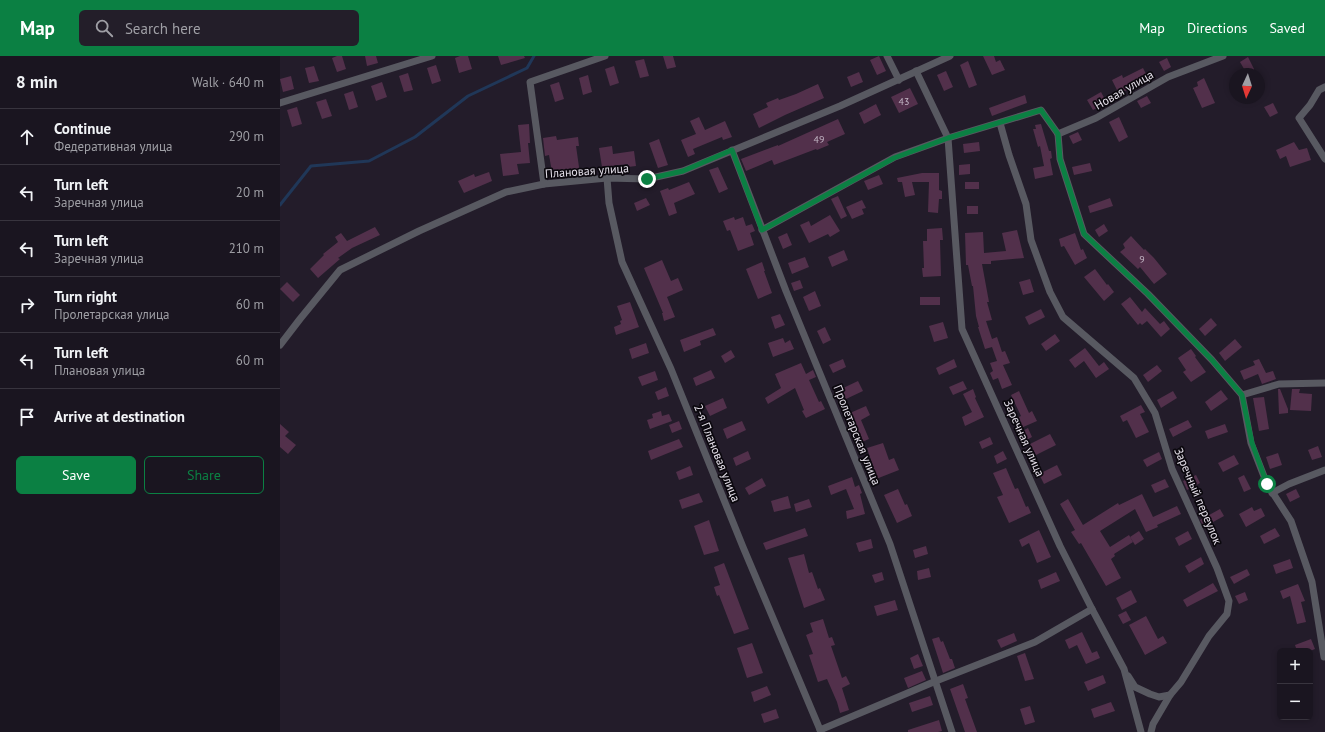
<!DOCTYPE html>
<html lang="en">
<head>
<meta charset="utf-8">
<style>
  body { margin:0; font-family:"PT Sans",sans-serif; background:#231e29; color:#f1f3f6 }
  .controls { position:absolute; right:12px; bottom:12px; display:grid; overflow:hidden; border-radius:6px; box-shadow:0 2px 6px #0003 }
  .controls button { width:36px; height:36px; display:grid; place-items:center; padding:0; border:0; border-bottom:1px solid #38343e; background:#1a1520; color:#f1f3f6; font:20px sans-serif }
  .compass { position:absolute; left:949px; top:12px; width:36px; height:36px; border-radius:50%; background:#1a1520; box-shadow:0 2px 6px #0003; rotate:184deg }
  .stop { position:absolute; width:12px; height:12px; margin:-9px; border:3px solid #0b8043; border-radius:50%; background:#fff }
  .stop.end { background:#0b8043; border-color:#fff; box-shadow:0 1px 4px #0008 }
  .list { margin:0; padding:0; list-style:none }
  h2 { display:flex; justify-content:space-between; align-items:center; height:52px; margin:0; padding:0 16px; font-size:17px }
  h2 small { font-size:13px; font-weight:400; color:#9f9fa5 }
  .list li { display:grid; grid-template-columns:26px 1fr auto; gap:12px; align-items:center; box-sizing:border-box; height:56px; padding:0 16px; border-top:1px solid #38343e }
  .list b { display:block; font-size:15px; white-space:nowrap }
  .list p { margin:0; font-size:13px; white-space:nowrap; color:#9f9fa5 }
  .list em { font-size:13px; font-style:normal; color:#9f9fa5 }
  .actions { display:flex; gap:8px; padding:12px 16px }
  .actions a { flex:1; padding:9px 0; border:1px solid #0b8043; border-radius:6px; text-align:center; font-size:14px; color:#0b8043 }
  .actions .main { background:#0b8043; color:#fff }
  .icon { flex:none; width:22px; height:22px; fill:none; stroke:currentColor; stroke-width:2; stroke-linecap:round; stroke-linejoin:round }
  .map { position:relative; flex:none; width:1045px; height:676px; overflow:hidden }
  header { display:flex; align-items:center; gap:24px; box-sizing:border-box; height:56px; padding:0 20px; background:#0b8043; color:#fff }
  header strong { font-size:19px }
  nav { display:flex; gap:22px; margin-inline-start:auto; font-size:14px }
  .search { width:280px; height:36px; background:#231e29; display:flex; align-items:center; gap:10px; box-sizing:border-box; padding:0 14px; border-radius:6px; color:#9f9fa5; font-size:15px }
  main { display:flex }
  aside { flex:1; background:#1a1520 }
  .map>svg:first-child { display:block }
</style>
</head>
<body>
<header>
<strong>Map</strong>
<div class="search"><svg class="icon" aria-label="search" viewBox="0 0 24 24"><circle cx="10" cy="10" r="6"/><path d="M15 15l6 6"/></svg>Search here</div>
<nav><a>Map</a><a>Directions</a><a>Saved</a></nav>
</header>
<main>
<aside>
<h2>8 min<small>Walk · 640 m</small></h2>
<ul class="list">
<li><svg class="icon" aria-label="ahead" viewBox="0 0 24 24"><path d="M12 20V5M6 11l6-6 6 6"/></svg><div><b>Continue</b><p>Федеративная улица</p></div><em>290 m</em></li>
<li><svg class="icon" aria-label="left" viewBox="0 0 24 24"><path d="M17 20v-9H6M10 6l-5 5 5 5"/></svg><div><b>Turn left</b><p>Заречная улица</p></div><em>20 m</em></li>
<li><svg class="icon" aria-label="left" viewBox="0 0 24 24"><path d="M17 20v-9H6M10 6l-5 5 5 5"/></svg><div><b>Turn left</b><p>Заречная улица</p></div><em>210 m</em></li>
<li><svg class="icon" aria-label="right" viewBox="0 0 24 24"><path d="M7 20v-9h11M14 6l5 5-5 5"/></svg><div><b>Turn right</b><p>Пролетарская улица</p></div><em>60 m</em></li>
<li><svg class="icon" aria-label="left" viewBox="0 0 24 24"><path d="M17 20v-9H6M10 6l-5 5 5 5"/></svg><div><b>Turn left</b><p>Плановая улица</p></div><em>60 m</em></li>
<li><svg class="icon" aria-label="arrive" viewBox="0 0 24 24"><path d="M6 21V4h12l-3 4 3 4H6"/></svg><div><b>Arrive at destination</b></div></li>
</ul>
<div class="actions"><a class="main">Save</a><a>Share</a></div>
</aside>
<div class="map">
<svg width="1045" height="676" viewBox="0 0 1045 676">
  <rect width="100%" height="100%" fill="#231c2a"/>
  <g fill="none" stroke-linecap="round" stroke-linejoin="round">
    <!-- stream -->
    <polyline stroke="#203758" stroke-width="3" points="0,149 31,110 89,105 135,81 188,40 247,12 254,0"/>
  </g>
  <!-- building -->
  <g fill="#52304b">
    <polygon points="57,0 62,0 66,13 57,16 52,2"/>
    <polygon points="85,0 96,0 98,7 87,10"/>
    <polygon points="180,0 188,0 192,13 179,17 175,2"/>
    <polygon points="218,0 244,0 245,2 221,9"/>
    <polygon points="383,0 393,0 396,11 387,13"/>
    <polygon points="599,0 606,15 597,19 590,4"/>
    <polygon points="703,0 714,0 716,6 720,4 725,14 712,19"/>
    <polygon points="968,1 974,13 974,16 970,18 967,18 960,6"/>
    <polygon points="887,2 891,11 884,15 879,6"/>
    <polygon points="364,3 369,20 360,22 355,5"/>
    <polygon points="688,5 697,29 689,32 680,9"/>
    <polygon points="156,9 161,25 152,28 147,12"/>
    <polygon points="34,10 39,25 29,27 25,12"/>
    <polygon points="334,10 339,27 330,30 325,13"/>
    <polygon points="863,12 868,22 848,32 849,33 839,38 832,24 842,19 843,22"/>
    <polygon points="666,15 673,31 664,35 657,19"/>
    <polygon points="579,16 583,26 571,31 567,21"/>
    <polygon points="128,17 133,34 124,36 119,20"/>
    <polygon points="308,19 312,36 303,39 299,22"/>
    <polygon points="11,20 14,33 3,36 0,23"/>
    <polygon points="924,22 935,47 922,52 913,32 918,30 917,26"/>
    <polygon points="102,26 107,41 96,45 91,30"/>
    <polygon points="279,26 284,43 275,46 270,29"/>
    <polygon points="538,28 544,42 505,59 479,72 473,58 488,51 486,47 498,42 499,44 516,38"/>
    <polygon points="630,32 638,48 619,57 611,41"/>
    <polygon points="73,35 78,51 69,54 64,38"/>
    <polygon points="821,36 827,47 813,54 807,44"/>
    <polygon points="745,39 747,47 712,60 709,52"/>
    <polygon points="867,40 871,47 861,52 857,45"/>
    <polygon points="46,43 52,60 42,63 36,46"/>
    <polygon points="993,47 998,57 990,61 984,51"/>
    <polygon points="596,48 601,59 584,68 579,57"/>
    <polygon points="17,51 22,68 12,71 7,54"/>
    <polygon points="419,61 425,74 445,65 452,81 443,84 442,81 413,93 415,98 408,101 401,84 416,78 410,65"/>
    <polygon points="839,61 848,81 839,86 829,66"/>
    <polygon points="558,63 565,78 547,86 549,89 537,94 536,93 494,109 492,104 466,115 461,103 498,89 498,90"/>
    <polygon points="249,68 250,87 248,87 250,107 237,108 239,118 223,120 220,98 241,96 238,69"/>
    <polygon points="761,68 769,95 771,95 772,102 770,103 773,119 755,123 753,112 764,110 760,90 758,91 753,73 756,73 755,69"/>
    <polygon points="798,76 802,84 793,88 789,80"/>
    <polygon points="276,80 277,84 298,81 299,90 296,90 300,118 291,119 290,113 272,116 269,99 265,100 263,82"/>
    <polygon points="379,83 388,109 378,112 369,87"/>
    <polygon points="699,86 700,95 684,97 683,88"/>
    <polygon points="1014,86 1019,94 1027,92 1031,104 1010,111 1006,100 1000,103 996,94"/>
    <polygon points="332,90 333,98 354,95 356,110 348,111 348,108 322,111 319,92"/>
    <polygon points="810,107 812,115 794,119 792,111"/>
    <polygon points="690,108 690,118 679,119 679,109"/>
    <polygon points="438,111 448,133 439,137 429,114"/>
    <polygon points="209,116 212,125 184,137 178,125 194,118 195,121"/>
    <polygon points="642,117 659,117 659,134 662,135 662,143 659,143 658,157 648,156 649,126 632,126 635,139 625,141 622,126 618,126 617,122"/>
    <polygon points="599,119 603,128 588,134 584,125"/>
    <polygon points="409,126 415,138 394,147 397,157 389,160 380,135 388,132 389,134"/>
    <rect x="685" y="126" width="14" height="7"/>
    <polygon points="558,140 567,160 561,163 551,143"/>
    <polygon points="366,142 370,149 357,155 354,147"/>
    <polygon points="830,142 833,150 810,157 808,150"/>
    <polygon points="582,144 586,152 582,153 584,158 572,163 566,151"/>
    <rect x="687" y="150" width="11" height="8"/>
    <polygon points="550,159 560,175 550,181 548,178 529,187 520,169 529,165 531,170"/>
    <polygon points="454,161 455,164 463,161 466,170 472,168 475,175 470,177 474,189 458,195 450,174 447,175 443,165"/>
    <polygon points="824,168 828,175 819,181 815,174"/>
    <polygon points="95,171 100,179 72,192 58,202 60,203 38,222 30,213 44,199 43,198 58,186 55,181 61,177 67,185"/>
    <polygon points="662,172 663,184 660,184 661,220 643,221 642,212 644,212 643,185 647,185 647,173"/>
    <polygon points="737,174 744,202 711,205 711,208 702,208 709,246 707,246 712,264 706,265 712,283 717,281 722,296 725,295 730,307 723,309 732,329 722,333 718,322 713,324 710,317 713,315 710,307 717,305 712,291 705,293 698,271 699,271 696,260 693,230 692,230 688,209 686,209 685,177 703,176 704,197 726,195 722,177"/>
    <polygon points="507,177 512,189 503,193 498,181"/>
    <polygon points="795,177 801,194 803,193 807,202 795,209 784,190 781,191 779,183"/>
    <polygon points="851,180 864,194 865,193 874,202 887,218 874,228 860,211 858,213 840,196 845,192 843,188"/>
    <polygon points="564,194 568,204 552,211 548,201"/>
    <polygon points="525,201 529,211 512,218 508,207"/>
    <polygon points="382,204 391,225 398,222 403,234 387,241 395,261 384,265 382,257 383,257 364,212"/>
    <polygon points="482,206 485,215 484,215 492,237 478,243 466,213"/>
    <polygon points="815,213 827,229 828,228 834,236 824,245 804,221"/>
    <polygon points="750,223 754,236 743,239 739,226"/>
    <polygon points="520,224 523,232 514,235 511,227"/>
    <polygon points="7,226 20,239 13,246 0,233"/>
    <polygon points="535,235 541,250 529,255 523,241"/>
    <rect x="640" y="241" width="20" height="8"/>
    <polygon points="850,241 862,256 865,252 880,268 884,265 890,273 881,281 867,265 862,269 860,267 858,269 841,248"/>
    <polygon points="350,246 359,271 336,279 334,271 341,268 340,265 342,264 337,250"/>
    <polygon points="761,253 765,261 749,269 745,261"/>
    <polygon points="500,258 505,269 495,273 491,261"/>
    <polygon points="931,262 937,269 925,280 919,273"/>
    <polygon points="663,266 668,282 654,286 649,270"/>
    <polygon points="545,271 551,284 543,288 537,275"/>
    <polygon points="433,272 436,279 420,285 421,289 404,296 400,284"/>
    <polygon points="775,278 780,285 766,295 761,288"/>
    <polygon points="503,282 505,287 510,284 514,293 493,301 488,287"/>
    <polygon points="955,283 962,291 945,305 939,297"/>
    <polygon points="366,287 369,297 352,303 349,293"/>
    <polygon points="805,292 819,310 824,306 829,313 816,322 804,305 795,312 789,304"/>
    <polygon points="911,293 916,300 915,301 926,316 911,326 903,316 906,314 898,302"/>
    <polygon points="451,294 455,301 445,307 441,300"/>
    <polygon points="563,303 566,311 553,317 549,309"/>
    <polygon points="674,303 677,311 659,319 656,312"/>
    <polygon points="979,303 986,317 993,315 996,323 982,328 978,318 964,324 960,315 975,309 973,305"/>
    <polygon points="521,307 526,318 533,314 536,321 529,324 539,346 541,345 545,353 526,362 522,355 524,354 515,332 488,348 485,342 501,332 495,318"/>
    <polygon points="877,309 882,315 868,326 863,319"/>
    <polygon points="431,314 435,322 416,330 413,322"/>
    <polygon points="375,315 378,324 362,330 358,321"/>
    <polygon points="578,325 583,335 566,343 561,333"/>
    <polygon points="683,325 687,333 673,339 669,331"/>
    <polygon points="386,331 389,340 378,344 375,336"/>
    <polygon points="693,333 696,341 695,342 704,361 685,370 682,361 692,356 683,338"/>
    <polygon points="998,333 1000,333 1008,353 1008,357 999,358"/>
    <polygon points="1012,333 1020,333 1019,337 1032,338 1031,355 1010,354"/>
    <polygon points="941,334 948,343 931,355 925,346"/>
    <polygon points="739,335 749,357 752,355 757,365 741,372 737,362 741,360 731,339"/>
    <polygon points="893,335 897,342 881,352 877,344"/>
    <polygon points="984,341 989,373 979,375 973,342"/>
    <polygon points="443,342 447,352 430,360 425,350"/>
    <polygon points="861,349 865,356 860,358 869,376 856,382 847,364 843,366 840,360"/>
    <polygon points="586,350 590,359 581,364 589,383 582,386 570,357"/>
    <polygon points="381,355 382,360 389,358 392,365 370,373 367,364 373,362 372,358"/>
    <polygon points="908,364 912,371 893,381 889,373"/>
    <polygon points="399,365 402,373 392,377 389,369"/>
    <polygon points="462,365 466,374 447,383 443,373"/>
    <polygon points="0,368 9,376 5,380 16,389 8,398 0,391"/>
    <polygon points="945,368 948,376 928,383 925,375"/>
    <polygon points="748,372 752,381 743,386 739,377"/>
    <polygon points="770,378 776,389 756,399 750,388"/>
    <polygon points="710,381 713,388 702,393 699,386"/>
    <polygon points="399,383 403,391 371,404 368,395"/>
    <polygon points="603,387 609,404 614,402 619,414 596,423 591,411 593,410 587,392"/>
    <polygon points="1038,390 1042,401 1032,404 1028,394"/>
    <polygon points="468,395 471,403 456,410 453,402"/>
    <polygon points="723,395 727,403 717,408 714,400"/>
    <polygon points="879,396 882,403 867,411 863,404"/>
    <polygon points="998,397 1002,409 990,413 986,401"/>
    <polygon points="954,399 959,408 943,416 938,407"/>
    <polygon points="777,409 782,419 764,428 759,418"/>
    <polygon points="410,410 413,419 399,424 396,416"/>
    <polygon points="726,412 735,433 738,432 746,451 748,450 751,457 729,467 717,441 723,439 713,417"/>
    <polygon points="916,419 920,427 907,434 903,425"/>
    <polygon points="964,419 971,433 964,436 958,422"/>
    <polygon points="572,421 575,431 579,429 582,437 580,438 585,458 567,463 566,455 574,453 566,433 551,439 548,430"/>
    <polygon points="482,422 486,430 469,439 465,432"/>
    <polygon points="885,423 889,431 875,437 871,429"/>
    <polygon points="618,433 625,449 627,448 632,460 617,467 604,439"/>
    <polygon points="1016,433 1020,441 1010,446 1006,438"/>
    <polygon points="419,437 423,446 402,453 399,444"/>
    <polygon points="862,438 873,461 897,450 901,458 877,469 878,471 866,476 855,453 820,475 830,491 849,479 853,486 834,498 835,500 831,503 841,522 826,530 801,487 799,488 791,476 795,474 780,448 788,443 803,469 838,447 839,449"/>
    <polygon points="508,440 511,452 494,456 491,445"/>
    <polygon points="529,443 532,451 516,456 514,448"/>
    <polygon points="972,451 974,455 981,452 985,460 966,471 959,458"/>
    <polygon points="940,453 944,460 924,471 920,464"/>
    <polygon points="429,464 439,495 424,499 414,470"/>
    <polygon points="525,472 528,480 486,494 483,487"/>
    <polygon points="995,472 1000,480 984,488 980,480"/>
    <polygon points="759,474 771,501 757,507 749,487 742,491 739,484"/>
    <polygon points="859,475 864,483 855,489 850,481"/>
    <polygon points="908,475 912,483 899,490 895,482"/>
    <polygon points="591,483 593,492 579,496 576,487"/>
    <polygon points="646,490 648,498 635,502 633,494"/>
    <polygon points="524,498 529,517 532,516 538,533 540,532 545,544 524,552 508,502"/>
    <polygon points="921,501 924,508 909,517 905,510"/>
    <polygon points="1010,503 1013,512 996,518 993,509"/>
    <polygon points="444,507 469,573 454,578 439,539 437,540 434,531 440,529 434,511"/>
    <polygon points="649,512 651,521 638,524 637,515"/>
    <polygon points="967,513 970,519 954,528 950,521"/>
    <polygon points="602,516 604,524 595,527 592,519"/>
    <polygon points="776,516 780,525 761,533 758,524"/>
    <polygon points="933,527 938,535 907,551 903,544"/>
    <polygon points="1018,528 1025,545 1021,546 1026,566 1017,568 1010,540 1003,543 1000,535"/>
    <polygon points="851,534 857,546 842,554 836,542"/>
    <polygon points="965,536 968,544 959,548 955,540"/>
    <polygon points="615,544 618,554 597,560 594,550"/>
    <polygon points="846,555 851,564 843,568 838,559"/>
    <polygon points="866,560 878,583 883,580 887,587 865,599 849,569"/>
    <polygon points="543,563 549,582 552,581 555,589 551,590 562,622 566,620 570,628 562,632 569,654 560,657 557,646 547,623 538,626 529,599 533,598 526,579 533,576 530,567"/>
    <polygon points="802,576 812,597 817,595 820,602 806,608 797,589 789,593 785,584"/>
    <polygon points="734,577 737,585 721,592 717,584"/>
    <polygon points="659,581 661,586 663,585 670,603 672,603 675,612 663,617 652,583"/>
    <polygon points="1031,583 1035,593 1030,595 1017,595 1015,589"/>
    <polygon points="472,587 483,617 467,622 457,592"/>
    <polygon points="745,597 754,623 745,625 737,600"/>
    <polygon points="638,598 643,610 634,613 630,602"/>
    <polygon points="642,615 646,624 628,632 624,622"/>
    <polygon points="823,619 826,627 808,635 804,626"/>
    <polygon points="683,628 688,642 685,643 697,676 685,676 670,633"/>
    <polygon points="487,630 491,639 474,646 471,636"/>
    <polygon points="650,640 653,649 632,656 629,647"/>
    <polygon points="831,646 835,655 814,662 811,653"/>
    <polygon points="750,650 755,666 745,669 740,653"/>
    <polygon points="496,653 499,662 484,667 481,658"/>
    <polygon points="659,664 662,675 658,676 628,676 628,674"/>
  </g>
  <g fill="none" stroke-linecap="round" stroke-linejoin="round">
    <!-- minor -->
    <g stroke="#585961" stroke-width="7">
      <polyline points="607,0 619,24"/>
      <polyline points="636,15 668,82 682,273 780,490 812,553 844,613 861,676"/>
      <polyline points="1045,31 1039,34 1030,49 1019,62 1045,103"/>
      <polyline points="0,47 152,0"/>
      <polyline points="720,67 729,99 746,148 751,184 770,236 783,261 854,322 875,357 892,413 937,512 949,545 947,558 929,580 901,626 890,639 873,668 871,676"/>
      <polyline points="778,78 780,103 804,178 868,238 932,304 962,339 971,387 987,428 1011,465 1032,526 1044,601"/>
      <polyline points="778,78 816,62 888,21 943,0"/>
      <polyline points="452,94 506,235 610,488 672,676"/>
      <polyline points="327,122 329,147 342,206 391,313 463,491 541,676"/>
      <polyline points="264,128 250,26 325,0"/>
      <polyline points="482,174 615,101 668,82 761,54 778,78"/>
      <polyline points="0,289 20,263 60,214 139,175 226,136 264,128 327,122 367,123 403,115 560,50 670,0"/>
      <polyline points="962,339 999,328 1045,327"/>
      <polyline points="992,437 1009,428 1045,414"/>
      <polyline points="848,620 855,631 870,638 879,641 890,639"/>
      <polyline points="540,674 656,625 755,586 812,553"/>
    </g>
  </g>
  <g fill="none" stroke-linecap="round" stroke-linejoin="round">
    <!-- route -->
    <polyline stroke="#0b8043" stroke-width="5" points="367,123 403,115 452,94 482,174 614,102 668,82 761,54 778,78 780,103 804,178 868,238 932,304 962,339 972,387 987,428"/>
  </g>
  <g text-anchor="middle" stroke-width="3.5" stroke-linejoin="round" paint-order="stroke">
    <!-- number labels -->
    <g font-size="10" fill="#c0b3c2">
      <text x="624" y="49">43</text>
      <text x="539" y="87">49</text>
      <text x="862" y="207">9</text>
    </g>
    <!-- street labels -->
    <g font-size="12" fill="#e4dfe9" stroke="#0b080e">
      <text transform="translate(844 34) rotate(-30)" y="4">Новая улица</text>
      <text transform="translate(307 115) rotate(-4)" y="4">Плановая улица</text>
      <text transform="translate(577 379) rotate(68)" y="4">Пролетарская улица</text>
      <text transform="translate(744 382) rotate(66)" y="4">Заречная улица</text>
      <text transform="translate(437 397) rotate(68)" y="4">2-я Плановая улица</text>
      <text transform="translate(918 440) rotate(67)" y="4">Заречный переулок</text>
    </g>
  </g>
</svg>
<div class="controls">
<button>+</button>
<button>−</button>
</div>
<svg class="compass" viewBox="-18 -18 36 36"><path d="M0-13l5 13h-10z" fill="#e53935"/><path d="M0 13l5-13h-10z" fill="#9f9fa5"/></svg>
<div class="stop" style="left:987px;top:428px"></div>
<div class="stop end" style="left:367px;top:123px"></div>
</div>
</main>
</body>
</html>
